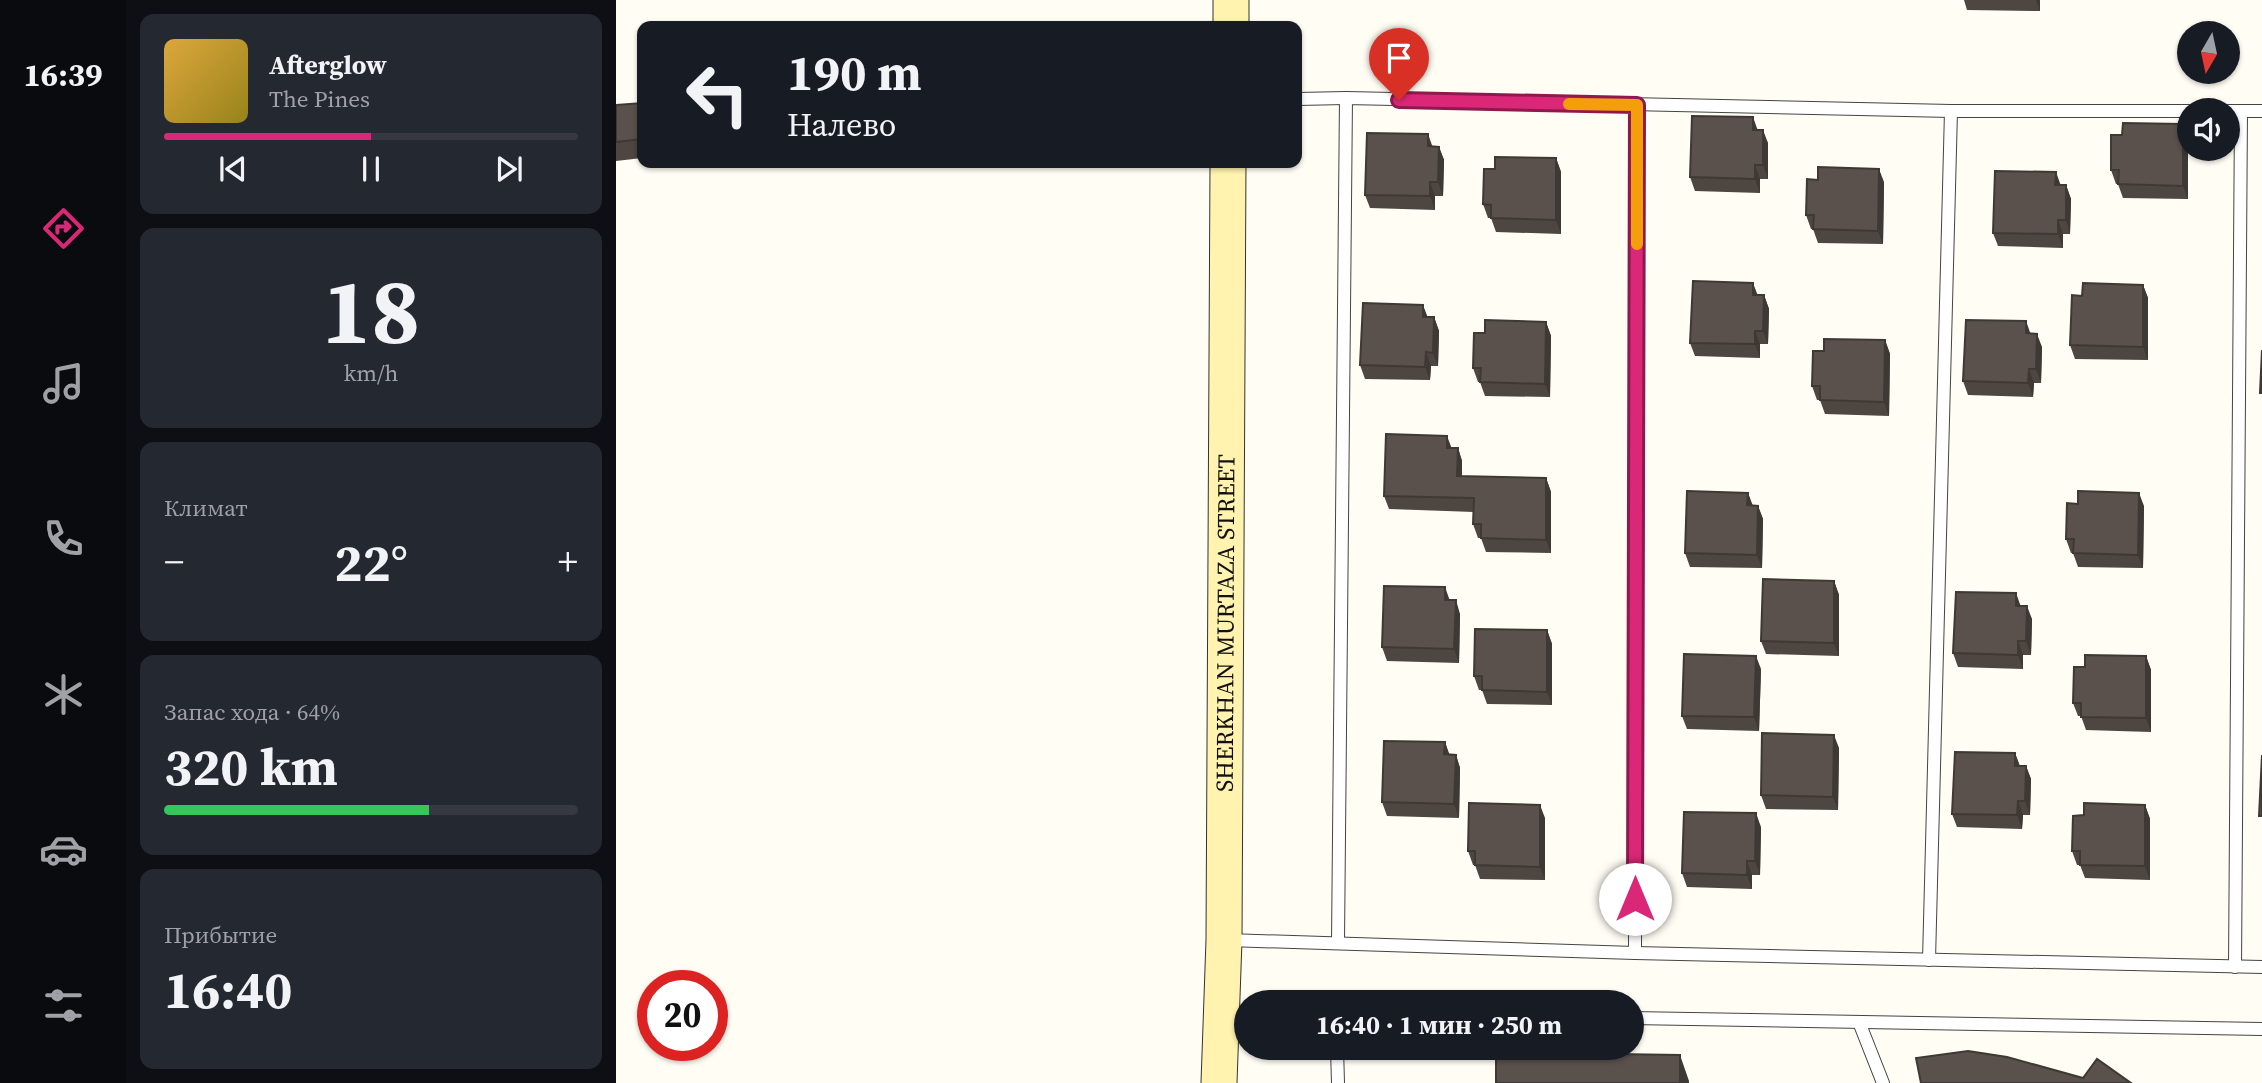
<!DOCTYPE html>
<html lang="ru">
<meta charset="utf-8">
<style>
body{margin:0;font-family:"Source Serif 4",serif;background:#242831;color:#f1f3f6;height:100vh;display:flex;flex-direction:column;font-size:26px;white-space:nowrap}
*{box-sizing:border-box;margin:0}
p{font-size:23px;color:#9ea1a6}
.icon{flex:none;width:38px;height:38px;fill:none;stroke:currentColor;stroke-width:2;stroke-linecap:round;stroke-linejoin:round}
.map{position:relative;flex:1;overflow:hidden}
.sheet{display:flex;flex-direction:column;gap:14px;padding:14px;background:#0d0f14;width:490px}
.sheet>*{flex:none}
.banner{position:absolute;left:21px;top:21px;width:665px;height:147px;border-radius:14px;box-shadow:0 2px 5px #0004;background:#171b24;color:#f1f3f6;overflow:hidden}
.needle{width:46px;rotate:189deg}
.tools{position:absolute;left:1561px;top:21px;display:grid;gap:14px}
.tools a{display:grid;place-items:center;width:63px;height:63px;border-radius:50%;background:#171b24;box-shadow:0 2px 5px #0004;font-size:35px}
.speed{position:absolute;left:21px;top:970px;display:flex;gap:14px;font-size:35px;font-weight:700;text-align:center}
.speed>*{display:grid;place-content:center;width:91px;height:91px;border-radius:50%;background:#171b24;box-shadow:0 2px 5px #0004;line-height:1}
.speed .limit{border:10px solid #d22;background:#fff;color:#111}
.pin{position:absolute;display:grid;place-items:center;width:60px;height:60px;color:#fff;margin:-72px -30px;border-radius:50% 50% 50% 0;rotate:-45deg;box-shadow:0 0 7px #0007}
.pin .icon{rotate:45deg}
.me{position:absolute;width:77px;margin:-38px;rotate:0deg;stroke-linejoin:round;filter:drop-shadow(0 0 5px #0008)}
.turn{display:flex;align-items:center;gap:24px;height:147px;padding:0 35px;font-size:32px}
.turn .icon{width:91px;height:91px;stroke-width:2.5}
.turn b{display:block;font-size:49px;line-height:60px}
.big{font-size:52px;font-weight:700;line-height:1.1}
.sheet .tile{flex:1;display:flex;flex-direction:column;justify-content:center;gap:10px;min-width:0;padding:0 24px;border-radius:14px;background:#242831}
.sheet .dial{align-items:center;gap:0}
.dial b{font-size:91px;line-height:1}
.song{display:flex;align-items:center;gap:21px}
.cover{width:84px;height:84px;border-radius:10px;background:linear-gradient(135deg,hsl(40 70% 55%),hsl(50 70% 35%))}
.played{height:7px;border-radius:4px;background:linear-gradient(90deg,#db2777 50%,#363941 50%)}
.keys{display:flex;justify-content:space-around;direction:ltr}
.heat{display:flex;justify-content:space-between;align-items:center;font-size:38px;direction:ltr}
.charge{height:10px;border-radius:5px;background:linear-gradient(90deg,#34c759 64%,#363941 0)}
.trip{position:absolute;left:618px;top:990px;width:410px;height:70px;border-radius:35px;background:#171b24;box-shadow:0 2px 5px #0004;font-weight:700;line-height:70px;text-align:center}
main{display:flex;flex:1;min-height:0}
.tabs{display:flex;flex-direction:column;width:126px;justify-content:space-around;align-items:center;background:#090b0e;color:#9ea1a6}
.tabs .icon{width:49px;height:49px}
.tabs .active{color:#db2777}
.tabs b{font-size:32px;color:#f1f3f6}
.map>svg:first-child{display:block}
</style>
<main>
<nav class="tabs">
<b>16:39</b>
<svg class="icon active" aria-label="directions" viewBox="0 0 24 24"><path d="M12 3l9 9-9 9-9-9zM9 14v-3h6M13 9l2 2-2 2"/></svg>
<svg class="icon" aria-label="music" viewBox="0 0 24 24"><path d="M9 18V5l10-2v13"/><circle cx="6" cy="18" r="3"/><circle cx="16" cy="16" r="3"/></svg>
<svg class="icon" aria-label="phone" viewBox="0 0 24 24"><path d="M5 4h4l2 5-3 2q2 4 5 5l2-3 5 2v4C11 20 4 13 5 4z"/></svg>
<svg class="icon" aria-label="climate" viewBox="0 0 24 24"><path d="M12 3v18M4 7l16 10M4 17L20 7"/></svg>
<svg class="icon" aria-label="car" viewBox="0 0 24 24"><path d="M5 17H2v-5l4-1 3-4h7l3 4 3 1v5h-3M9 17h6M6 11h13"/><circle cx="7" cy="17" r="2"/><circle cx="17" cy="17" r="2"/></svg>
<svg class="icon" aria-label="filters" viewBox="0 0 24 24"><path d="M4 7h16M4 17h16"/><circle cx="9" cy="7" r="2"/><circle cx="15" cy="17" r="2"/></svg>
</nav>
<section class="sheet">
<div class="tile">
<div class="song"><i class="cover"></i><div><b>Afterglow</b><p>The Pines</p></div></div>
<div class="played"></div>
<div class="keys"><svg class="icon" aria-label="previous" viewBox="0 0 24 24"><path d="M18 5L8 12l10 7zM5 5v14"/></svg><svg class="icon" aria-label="pause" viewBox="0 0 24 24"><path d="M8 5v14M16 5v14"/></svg><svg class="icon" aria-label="next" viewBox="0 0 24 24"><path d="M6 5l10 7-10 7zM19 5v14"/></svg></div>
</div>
<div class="tile dial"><b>18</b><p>km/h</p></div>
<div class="tile"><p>Климат</p>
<div class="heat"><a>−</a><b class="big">22°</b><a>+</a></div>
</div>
<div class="tile"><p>Запас хода · 64%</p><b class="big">320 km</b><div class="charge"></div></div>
<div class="tile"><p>Прибытие</p><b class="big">16:40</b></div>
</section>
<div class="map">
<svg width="1646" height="1083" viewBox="0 0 1646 1083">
<rect width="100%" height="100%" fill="#fffdf4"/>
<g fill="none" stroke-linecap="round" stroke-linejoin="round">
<defs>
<g id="lane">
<path d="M 681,99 L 730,98"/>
<path d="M 1612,111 L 1646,111"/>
<path d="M 611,940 L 1019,953 L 1646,967"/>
<path d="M 722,942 L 730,98 L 1335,111 L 1573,111"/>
<path d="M 1019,953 L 1021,105"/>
<path d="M 1313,960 L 1335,111"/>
<path d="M 1619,967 L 1625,111"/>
<path d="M 1015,1018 L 1646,1029"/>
<path d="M 1243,1022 L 1267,1083"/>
<path d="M 721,1048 L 722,1083"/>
</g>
<g id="secondary">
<path d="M 615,26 L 615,0"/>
<path id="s1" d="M 603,1083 L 608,940 L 612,163"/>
</g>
</defs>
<use href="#lane" stroke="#444" stroke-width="14"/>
<use href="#secondary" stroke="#333" stroke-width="37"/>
<use href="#lane" stroke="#fff" stroke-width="12"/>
<use href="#secondary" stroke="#fff3af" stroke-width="35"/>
</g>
<g fill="#4d4641">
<path d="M 1348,0 L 1424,0 L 1424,11 L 1351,10 Z"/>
<path d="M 26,103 L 26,158 L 0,161 L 0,105 Z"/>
<path d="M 1567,124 L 1572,138 L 1572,199 L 1507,198 L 1502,184 L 1500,184 L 1495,170 L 1506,135 Z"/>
<path d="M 1141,130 L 1152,143 L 1152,179 L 1144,179 L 1144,193 L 1079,191 L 1074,177 Z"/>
<path d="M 816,147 L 823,147 L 828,160 L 827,196 L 819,196 L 819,210 L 754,208 L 749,195 Z"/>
<path d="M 940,158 L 945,172 L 945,234 L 880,232 L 875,218 L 872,218 L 867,204 L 879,169 Z"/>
<path d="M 1268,182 L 1267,244 L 1202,243 L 1197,229 L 1195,229 L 1190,215 Z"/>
<path d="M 1444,185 L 1450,185 L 1455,199 L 1454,234 L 1447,234 L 1447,248 L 1382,246 L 1377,233 Z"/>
<path d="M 1527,285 L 1532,298 L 1532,360 L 1459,359 L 1454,345 L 1466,296 Z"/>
<path d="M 1142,295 L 1148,295 L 1153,309 L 1152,344 L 1144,344 L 1144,358 L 1079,356 L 1074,343 Z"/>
<path d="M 812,317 L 818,317 L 823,331 L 822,366 L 815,366 L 814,380 L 749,379 L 744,365 Z"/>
<path d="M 930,322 L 935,336 L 934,397 L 869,396 L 864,382 L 862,382 L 857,368 L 869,333 Z"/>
<path d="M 1415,334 L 1426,347 L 1425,383 L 1418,383 L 1417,397 L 1352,395 L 1347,381 Z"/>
<path d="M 1269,340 L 1274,354 L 1273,416 L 1209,414 L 1204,400 L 1201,400 L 1196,386 L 1208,351 Z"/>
<path d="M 835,448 L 842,448 L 846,461 L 846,476 L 930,478 L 935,492 L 935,553 L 870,552 L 865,538 L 862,538 L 857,524 L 858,512 L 773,509 L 768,496 Z"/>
<path d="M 1132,493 L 1136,505 L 1142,506 L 1147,519 L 1146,568 L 1074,567 L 1069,553 Z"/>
<path d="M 1528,506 L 1527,568 L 1462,567 L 1457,553 L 1455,553 L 1450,539 Z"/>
<path d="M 1218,581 L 1223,595 L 1223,656 L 1150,654 L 1145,641 Z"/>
<path d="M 833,600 L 844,614 L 843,663 L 771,661 L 766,647 Z"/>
<path d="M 1405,606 L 1416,619 L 1415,655 L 1407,655 L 1407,669 L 1342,667 L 1337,653 Z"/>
<path d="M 931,630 L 936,644 L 936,705 L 871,704 L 866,690 L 863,690 L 858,676 Z"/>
<path d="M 1530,656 L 1535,670 L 1535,732 L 1470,730 L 1465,716 L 1462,716 L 1457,703 L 1469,667 Z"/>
<path d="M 1145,669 L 1143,731 L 1071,729 L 1066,716 Z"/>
<path d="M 829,742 L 833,755 L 840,755 L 844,768 L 843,818 L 771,816 L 766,802 Z"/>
<path d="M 1223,748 L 1222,810 L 1150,809 L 1145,795 Z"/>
<path d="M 1399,753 L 1404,766 L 1410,766 L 1415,779 L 1414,815 L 1407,815 L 1406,829 L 1341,827 L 1336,814 Z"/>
<path d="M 1529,805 L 1534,819 L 1534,880 L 1469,878 L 1464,865 L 1461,865 L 1456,851 L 1468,815 Z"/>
<path d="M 929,818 L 929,880 L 864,879 L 859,865 L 857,865 L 852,851 Z"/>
<path d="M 1145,827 L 1144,875 L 1136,875 L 1136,889 L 1071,887 L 1066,873 Z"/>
</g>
<g fill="#3f3935">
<path d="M 1420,0 L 1424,0 L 1424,11 Z"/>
<path d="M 1137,117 L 1142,131 L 1137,130 Z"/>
<path d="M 1567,124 L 1572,138 L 1572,199 L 1567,186 Z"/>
<path d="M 1147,130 L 1152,143 L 1152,179 L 1147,165 Z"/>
<path d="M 812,134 L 817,148 L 812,146 Z"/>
<path d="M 823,147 L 828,160 L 827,196 L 822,182 Z"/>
<path d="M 940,158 L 945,172 L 945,234 L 940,220 Z"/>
<path d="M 1139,165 L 1144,179 L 1144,193 L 1139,179 Z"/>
<path d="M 1263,169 L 1268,182 L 1267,244 L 1262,231 Z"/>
<path d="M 1440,172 L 1445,186 L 1439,185 Z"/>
<path d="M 814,182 L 819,196 L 819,210 L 814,196 Z"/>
<path d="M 1450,185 L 1455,199 L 1454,234 L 1450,220 Z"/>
<path d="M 1442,220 L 1447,234 L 1447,248 L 1442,234 Z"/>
<path d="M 1137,283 L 1142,296 L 1137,295 Z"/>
<path d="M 1527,285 L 1532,298 L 1532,360 L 1527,347 Z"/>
<path d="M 1148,295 L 1153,309 L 1152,344 L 1147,331 Z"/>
<path d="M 807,305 L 812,318 L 807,317 Z"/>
<path d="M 818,317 L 823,331 L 822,366 L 817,353 Z"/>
<path d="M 1410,321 L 1415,335 L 1410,333 Z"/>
<path d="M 930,322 L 935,336 L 934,397 L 929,384 Z"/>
<path d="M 1139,331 L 1144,344 L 1144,358 L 1139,344 Z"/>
<path d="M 1421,334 L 1426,347 L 1425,383 L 1420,369 Z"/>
<path d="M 1269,340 L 1274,354 L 1273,416 L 1268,402 Z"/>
<path d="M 810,352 L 815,366 L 814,380 L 809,367 Z"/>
<path d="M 1413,369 L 1418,383 L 1417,397 L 1412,383 Z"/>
<path d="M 831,436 L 836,449 L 831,448 Z"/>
<path d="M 842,448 L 846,461 L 846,490 L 841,476 Z"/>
<path d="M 930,478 L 935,492 L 935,553 L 930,540 Z"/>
<path d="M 1132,493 L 1137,506 L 1131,505 Z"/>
<path d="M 1523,493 L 1528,506 L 1527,568 L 1522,555 Z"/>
<path d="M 1142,506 L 1147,519 L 1146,568 L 1141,555 Z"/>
<path d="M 1218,581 L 1223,595 L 1223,656 L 1218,643 Z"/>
<path d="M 829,587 L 834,601 L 829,600 Z"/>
<path d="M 1400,593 L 1405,607 L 1400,606 Z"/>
<path d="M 840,600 L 844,614 L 843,663 L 838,649 Z"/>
<path d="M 1411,606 L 1416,619 L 1415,655 L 1410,641 Z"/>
<path d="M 931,630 L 936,644 L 936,705 L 931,692 Z"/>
<path d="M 1402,641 L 1407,655 L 1407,669 L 1402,655 Z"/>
<path d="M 1140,656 L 1145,669 L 1143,731 L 1138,717 Z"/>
<path d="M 1530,656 L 1535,670 L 1535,732 L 1530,718 Z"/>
<path d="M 1218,735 L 1223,748 L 1222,810 L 1217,797 Z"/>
<path d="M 829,742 L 834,756 L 828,754 Z"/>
<path d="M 1399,753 L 1404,767 L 1399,766 Z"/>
<path d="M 840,755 L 844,768 L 843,818 L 838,804 Z"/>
<path d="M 1410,766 L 1415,779 L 1414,815 L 1409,801 Z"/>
<path d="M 1402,801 L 1407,815 L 1406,829 L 1401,815 Z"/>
<path d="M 924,805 L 929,818 L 929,880 L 924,867 Z"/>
<path d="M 1529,805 L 1534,819 L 1534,880 L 1529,866 Z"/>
<path d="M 1140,813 L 1145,827 L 1144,875 L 1139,861 Z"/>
<path d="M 1131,861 L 1136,875 L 1136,889 L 1131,875 Z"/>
<path d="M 998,1048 L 1004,1048 L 1008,1059 L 998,1054 Z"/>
<path d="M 1064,1055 L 1073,1081 L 1073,1083 L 1064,1083 Z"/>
</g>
<g fill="#5a514c" stroke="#3f3935" stroke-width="2">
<path d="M 26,103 L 26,139 L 0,142 L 0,105 Z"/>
<path d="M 1076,116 L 1137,117 L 1137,130 L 1147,130 L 1147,165 L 1139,165 L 1139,179 L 1074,177 Z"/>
<path d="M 1507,123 L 1567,124 L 1567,186 L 1502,184 L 1503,170 L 1495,170 L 1495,135 L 1506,135 Z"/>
<path d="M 751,133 L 812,134 L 812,146 L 823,147 L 822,182 L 814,182 L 814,196 L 749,195 Z"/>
<path d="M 879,157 L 940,158 L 940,220 L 875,218 L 875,205 L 867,204 L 868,169 L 879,169 Z"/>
<path d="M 1202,167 L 1263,169 L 1262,231 L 1197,229 L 1198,215 L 1190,215 L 1191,179 L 1202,180 Z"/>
<path d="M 1379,171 L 1440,172 L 1439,185 L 1450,185 L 1450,220 L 1442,220 L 1442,234 L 1377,233 Z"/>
<path d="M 1077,281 L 1137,283 L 1137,295 L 1148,295 L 1147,331 L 1139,331 L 1139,344 L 1074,343 Z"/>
<path d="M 1467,283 L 1527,285 L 1527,347 L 1454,345 L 1456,295 L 1466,296 Z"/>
<path d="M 747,303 L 807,305 L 807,317 L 818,317 L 817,353 L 810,352 L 809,367 L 744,365 Z"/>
<path d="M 869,320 L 930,322 L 929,384 L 864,382 L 865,368 L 857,368 L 858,333 L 869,333 Z"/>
<path d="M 1350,320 L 1410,321 L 1410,333 L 1421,334 L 1420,369 L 1413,369 L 1412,383 L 1347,381 Z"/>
<path d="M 1208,339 L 1269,340 L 1268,402 L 1204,400 L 1204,386 L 1196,386 L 1197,351 L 1208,351 Z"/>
<path d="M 1646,350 L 1646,393 L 1644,393 Z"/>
<path d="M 770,434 L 831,436 L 831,448 L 842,448 L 841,476 L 930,478 L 930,540 L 865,538 L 865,524 L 857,524 L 858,498 L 768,496 Z"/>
<path d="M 1071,491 L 1132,493 L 1131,505 L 1142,506 L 1141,555 L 1069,553 Z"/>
<path d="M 1462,491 L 1523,493 L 1522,555 L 1457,553 L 1458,539 L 1450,539 L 1451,503 L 1462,504 Z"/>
<path d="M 1147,579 L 1218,581 L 1218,643 L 1145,641 Z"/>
<path d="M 768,586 L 829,587 L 829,600 L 840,600 L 838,649 L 766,647 Z"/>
<path d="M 1340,592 L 1400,593 L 1400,606 L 1411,606 L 1410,641 L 1402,641 L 1402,655 L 1337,653 Z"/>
<path d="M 859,629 L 931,630 L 931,692 L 866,690 L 866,676 L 858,676 Z"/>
<path d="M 1068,654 L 1140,656 L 1138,717 L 1066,716 Z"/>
<path d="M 1469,655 L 1530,656 L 1530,718 L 1465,717 L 1465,703 L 1457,703 L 1458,667 L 1469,667 Z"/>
<path d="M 1146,733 L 1218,735 L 1217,797 L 1145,795 Z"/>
<path d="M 768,741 L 829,742 L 828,754 L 840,755 L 838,804 L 766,802 Z"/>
<path d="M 1339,752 L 1399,753 L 1399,766 L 1410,766 L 1409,801 L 1402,801 L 1401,815 L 1336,814 Z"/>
<path d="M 1646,755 L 1646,816 L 1643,816 Z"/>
<path d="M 853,803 L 924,805 L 924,867 L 859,865 L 859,851 L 852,851 Z"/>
<path d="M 1468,803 L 1529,805 L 1529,866 L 1464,865 L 1464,851 L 1456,851 L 1457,816 L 1468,815 Z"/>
<path d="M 1068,812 L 1140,813 L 1139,861 L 1131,861 L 1131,875 L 1066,873 Z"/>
<path d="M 944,1048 L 998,1048 L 998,1054 L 1064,1055 L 1064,1083 L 880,1083 L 880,1056 L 944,1056 Z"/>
<path d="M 1352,1051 L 1391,1057 L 1467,1078 L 1481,1059 L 1515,1083 L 1305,1083 L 1300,1058 Z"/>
</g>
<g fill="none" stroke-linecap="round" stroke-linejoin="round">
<defs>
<path id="route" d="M 783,100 L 1021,105 L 1019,899"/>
</defs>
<use href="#route" stroke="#8e194d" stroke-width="18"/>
<use href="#route" stroke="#db2777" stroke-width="12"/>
<path stroke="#f59e0b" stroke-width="12" d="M 953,104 L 1021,105 L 1021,244"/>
</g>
<g text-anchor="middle" stroke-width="7" stroke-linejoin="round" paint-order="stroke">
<g font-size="24" fill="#111" stroke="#fff">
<text dy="8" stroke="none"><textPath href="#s1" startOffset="460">SHERKHAN MURTAZA STREET</textPath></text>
</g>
</g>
</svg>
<div class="tools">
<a><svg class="needle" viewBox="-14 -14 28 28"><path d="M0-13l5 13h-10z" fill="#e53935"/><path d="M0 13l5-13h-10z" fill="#9ea1a6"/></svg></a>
<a><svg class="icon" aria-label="sound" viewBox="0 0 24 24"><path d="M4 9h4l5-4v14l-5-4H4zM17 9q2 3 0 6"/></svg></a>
</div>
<div class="speed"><div class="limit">20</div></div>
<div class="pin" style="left:783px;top:100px;background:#d93025"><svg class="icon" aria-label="arrive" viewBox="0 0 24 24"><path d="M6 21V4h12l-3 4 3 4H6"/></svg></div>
<svg class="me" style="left:1019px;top:899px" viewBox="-20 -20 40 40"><circle r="19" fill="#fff"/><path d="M0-13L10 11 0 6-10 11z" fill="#db2777"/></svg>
<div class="trip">16:40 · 1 мин · 250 m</div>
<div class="banner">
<div class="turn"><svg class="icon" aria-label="left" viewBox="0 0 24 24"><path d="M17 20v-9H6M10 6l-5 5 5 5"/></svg><div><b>190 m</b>Налево</div></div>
</div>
</div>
</main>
